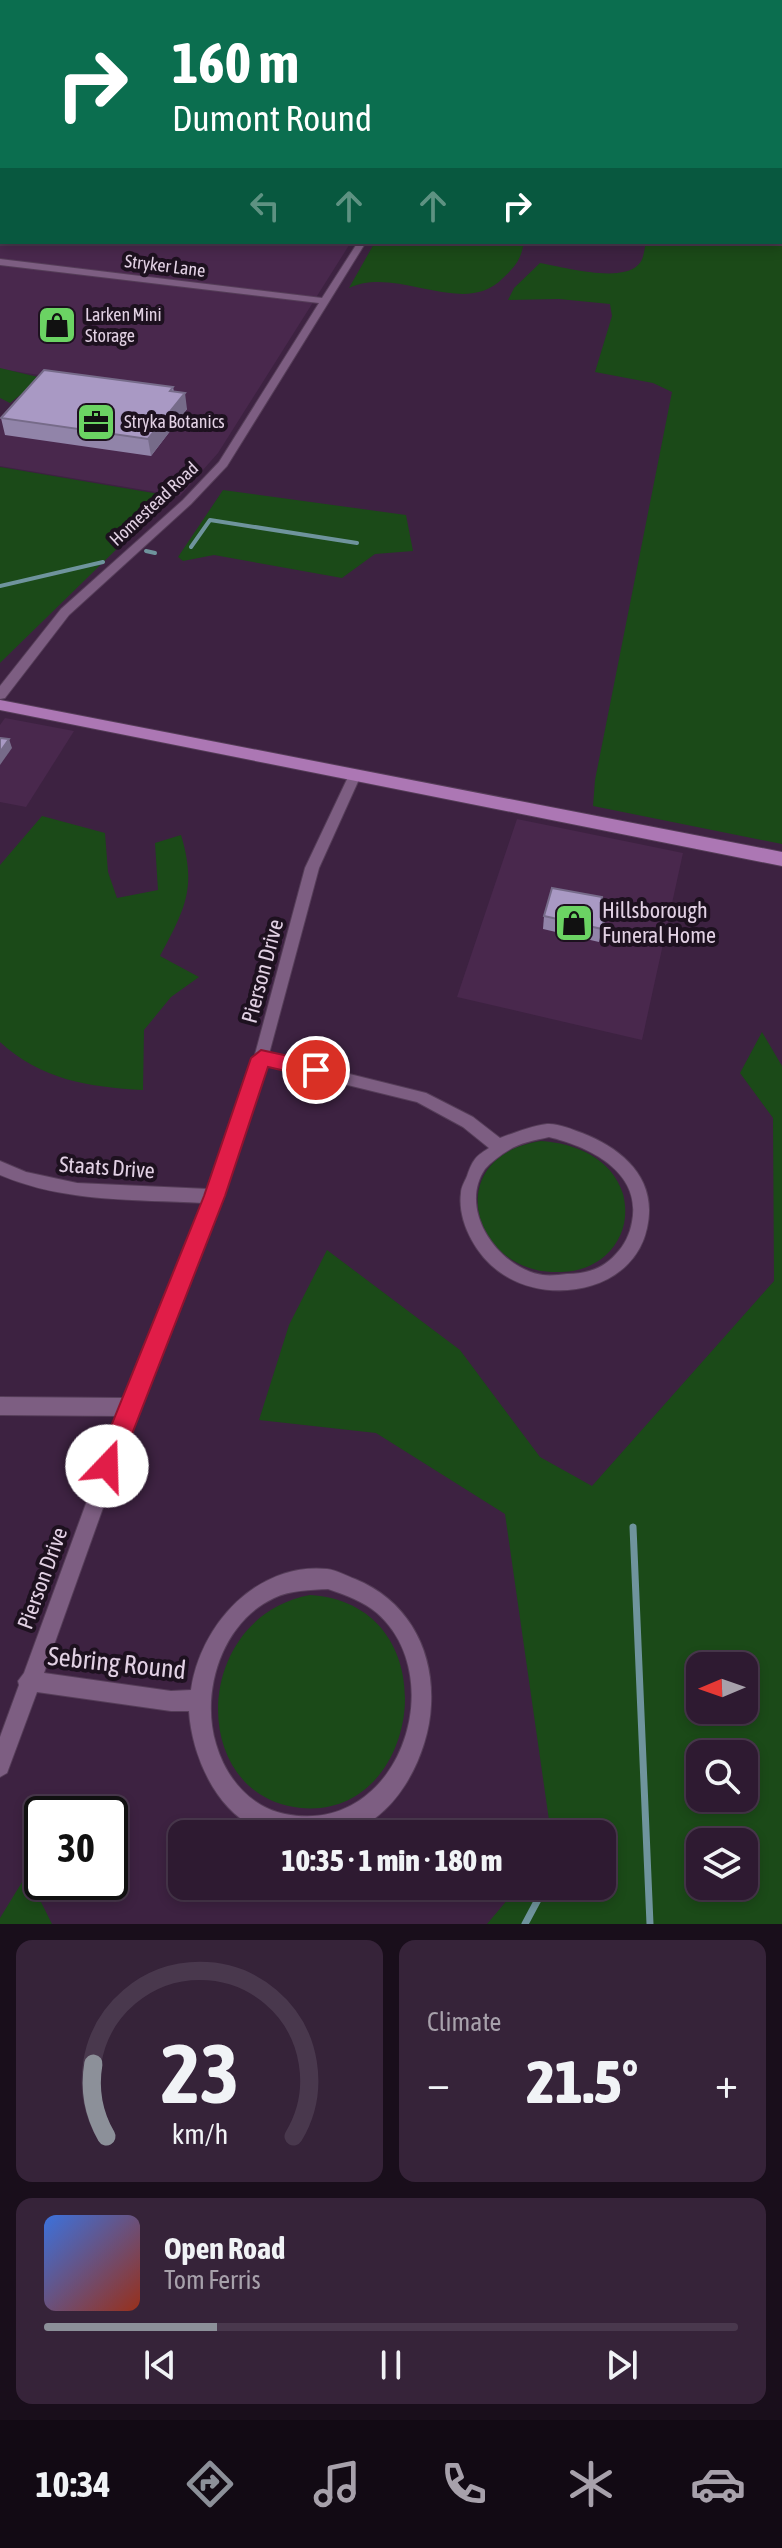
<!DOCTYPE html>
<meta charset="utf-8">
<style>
body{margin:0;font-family:"Asap Condensed",sans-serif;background:#362339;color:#f1f3f6;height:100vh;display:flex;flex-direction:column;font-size:30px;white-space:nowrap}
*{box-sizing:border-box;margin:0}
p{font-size:26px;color:#a7a1ab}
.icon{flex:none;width:44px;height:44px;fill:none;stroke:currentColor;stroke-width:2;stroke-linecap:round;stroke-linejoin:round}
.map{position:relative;height:1924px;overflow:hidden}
.side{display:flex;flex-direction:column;gap:16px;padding:16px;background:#190e1b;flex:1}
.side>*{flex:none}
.guide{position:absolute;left:0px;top:0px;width:782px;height:244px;box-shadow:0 4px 12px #0003,0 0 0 2px #49384d;background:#0b6e4f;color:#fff;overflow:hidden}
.needle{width:52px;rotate:268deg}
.controls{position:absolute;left:686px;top:1652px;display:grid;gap:16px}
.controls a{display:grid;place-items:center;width:72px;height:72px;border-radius:16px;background:#2e1a31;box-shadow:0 4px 12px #0003,0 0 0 2px #49384d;font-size:40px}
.speed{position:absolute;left:24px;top:1796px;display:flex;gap:16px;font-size:40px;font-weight:700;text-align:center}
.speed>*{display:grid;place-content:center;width:104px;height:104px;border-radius:50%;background:#2e1a31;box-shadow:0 4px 12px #0003,0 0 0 2px #49384d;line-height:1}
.speed .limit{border:4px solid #111;border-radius:12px;background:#fff;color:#111}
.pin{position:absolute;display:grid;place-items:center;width:68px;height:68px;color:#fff;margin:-34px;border:4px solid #fff;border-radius:50%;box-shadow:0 2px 8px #0007}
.me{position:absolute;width:88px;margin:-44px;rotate:21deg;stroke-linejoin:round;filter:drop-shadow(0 0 6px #0008)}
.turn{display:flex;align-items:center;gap:28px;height:168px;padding:0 40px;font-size:36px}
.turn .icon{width:104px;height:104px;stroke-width:2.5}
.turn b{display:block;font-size:56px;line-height:68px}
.lanes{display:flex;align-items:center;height:76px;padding:0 40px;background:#0003;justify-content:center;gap:40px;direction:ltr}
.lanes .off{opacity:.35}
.big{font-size:60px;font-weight:800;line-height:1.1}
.side .card{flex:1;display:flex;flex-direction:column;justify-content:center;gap:12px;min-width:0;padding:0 28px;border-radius:16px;background:#362339}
.side .dial{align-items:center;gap:0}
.dial svg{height:208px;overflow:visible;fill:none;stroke:#49384d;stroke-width:7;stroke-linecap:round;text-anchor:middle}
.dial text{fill:#f1f3f6;stroke:none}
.song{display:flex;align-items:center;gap:24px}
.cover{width:96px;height:96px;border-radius:12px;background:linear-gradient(135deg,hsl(220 70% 55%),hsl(10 70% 35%))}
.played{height:8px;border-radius:4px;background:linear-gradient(90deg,#8c9099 25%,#49384d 25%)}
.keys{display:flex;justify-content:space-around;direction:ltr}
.heat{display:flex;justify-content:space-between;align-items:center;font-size:44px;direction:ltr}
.side .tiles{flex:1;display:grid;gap:16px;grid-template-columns:1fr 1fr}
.card:last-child{grid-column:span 2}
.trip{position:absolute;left:168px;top:1820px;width:448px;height:80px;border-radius:16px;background:#2e1a31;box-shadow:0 4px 12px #0003,0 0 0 2px #49384d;font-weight:800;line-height:80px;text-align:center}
.tab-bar{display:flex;height:128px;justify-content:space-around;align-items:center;background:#120a14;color:#a7a1ab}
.tab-bar .icon{width:56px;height:56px}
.tab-bar .on{color:#8c9099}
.tab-bar b{font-size:36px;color:#f1f3f6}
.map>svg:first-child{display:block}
</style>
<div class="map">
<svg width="782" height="1924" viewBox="0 0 782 1924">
<rect width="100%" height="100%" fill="#3d2241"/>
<g fill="#49284d">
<path d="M 0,76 L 2,242 L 351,242 L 218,453 L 180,496 L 0,466 L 0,417 L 39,375 L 0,369 Z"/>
<path d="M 5,718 L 74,731 L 26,807 L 0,802 L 0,725 Z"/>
<path d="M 517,819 L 683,853 L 642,1040 L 457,997 Z"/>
</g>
<g fill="#1b4a18" fill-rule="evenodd">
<path d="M 53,0 L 506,0 L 50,2 Z"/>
<path d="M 780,129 L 782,129 L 782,844 L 593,806 L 595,780 L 672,392 L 653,383 L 595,372 L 612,316 L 610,304 L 559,299 L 508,300 L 514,288 L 540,263 C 563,267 620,283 638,265 C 644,260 644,250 646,242 L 780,242 Z"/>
<path d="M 375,242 L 524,242 C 521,259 516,266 503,278 C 464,319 397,265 349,288 Z"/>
<path d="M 0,368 L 42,378 L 10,403 L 0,398 Z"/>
<path d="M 0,467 L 171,496 L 0,663 Z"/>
<path d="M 223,490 L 406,515 L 413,551 L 375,554 L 342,578 L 214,555 L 183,561 L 178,557 Z"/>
<path d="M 42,816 L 105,833 L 108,872 L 117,898 L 158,890 L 155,843 L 181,835 C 197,888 185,909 160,956 L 199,977 L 171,997 L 144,1030 L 143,1090 C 89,1087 41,1080 0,1042 L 0,865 Z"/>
<path d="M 762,1032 L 782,1066 L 782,1924 L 487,1924 L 519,1886 L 602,1886 L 602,1834 L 551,1834 L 505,1514 L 376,1433 L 259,1420 L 289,1325 L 327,1250 L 460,1350 L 540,1457 L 592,1486 L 774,1281 L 773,1118 L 740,1073 ZM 700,1666 L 744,1666 L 744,1710 L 700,1710 ZM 700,1754 L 744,1754 L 744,1798 L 700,1798 ZM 700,1842 L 744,1842 L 744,1886 L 700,1886 Z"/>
<path d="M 541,1141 C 575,1143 612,1158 623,1194 C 629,1217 623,1239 606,1255 C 594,1266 577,1272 561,1272 C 471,1276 439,1156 541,1141 Z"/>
<path d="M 310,1595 C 452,1604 423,1820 301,1808 C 187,1797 191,1617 310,1595 Z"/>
<path d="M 27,1874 L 52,1924 L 0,1924 L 0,1918 Z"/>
</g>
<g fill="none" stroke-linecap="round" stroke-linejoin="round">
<g stroke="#6f949d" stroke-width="4">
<path d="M 191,547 L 210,520 L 357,543"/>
<path d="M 146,551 L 155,553"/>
<path d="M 0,586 L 103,562"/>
</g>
<g stroke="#6f949d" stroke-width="7">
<path d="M 633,1527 L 650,1924"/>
<path d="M 525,1924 L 541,1894"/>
</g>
<defs>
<g id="minor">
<path d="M 0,152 L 2,152 L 0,157 Z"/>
<path d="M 355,771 L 361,775 L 319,868 L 269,1054 L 426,1093 L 473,1117 L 500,1138 C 514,1133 531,1126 547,1124 C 557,1123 572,1129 582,1133 C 623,1149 658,1179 647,1228 C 634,1290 553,1306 504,1275 C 478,1259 457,1223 461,1193 C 461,1187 465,1181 467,1176 C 469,1170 471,1164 475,1159 C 478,1155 484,1151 489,1148 L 463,1127 L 417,1102 L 266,1065 L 222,1196 L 139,1407 L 44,1673 L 171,1691 L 191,1690 C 200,1625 257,1562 327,1569 C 336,1570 347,1576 355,1579 C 407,1600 434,1649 431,1705 C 429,1756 394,1825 339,1834 C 329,1836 318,1834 308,1834 C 299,1834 288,1835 278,1834 C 222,1827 192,1760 189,1711 L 171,1711 L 37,1692 L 7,1773 L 0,1777 L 0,1737 L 19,1685 L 18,1681 L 24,1673 L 118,1416 L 0,1415 L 0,1397 L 125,1398 L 203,1203 C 134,1199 66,1203 0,1175 L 0,1161 L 26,1172 L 77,1183 L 208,1189 L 254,1058 L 305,868 L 349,775 ZM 549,1137 C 590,1147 642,1172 632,1222 C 630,1234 624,1246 616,1254 C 603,1269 586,1274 567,1274 C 559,1275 550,1276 543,1275 C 499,1269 457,1210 485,1169 C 490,1163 502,1154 509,1150 C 519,1143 536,1140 549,1137 ZM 328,1589 C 345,1595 363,1601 377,1613 C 452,1679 398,1837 285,1814 C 250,1807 226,1778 216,1744 C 200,1692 222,1622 274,1598 C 291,1590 310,1590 328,1589 Z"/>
</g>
<path id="tertiary" d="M 358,242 L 366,242 L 227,466 L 191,504 L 69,615 L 5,698 L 0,699 L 0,686 L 61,609 L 183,500 L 219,462 L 319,303 L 0,265 L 0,259 L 322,298 Z"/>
<path id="primary" d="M 0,700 L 782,852 L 782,866 L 0,710 Z"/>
<g id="trunk">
<rect x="0" y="49" width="2" height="6"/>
<rect x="780" y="117" width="2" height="7"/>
</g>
</defs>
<use href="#minor" stroke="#553d58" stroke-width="2"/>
<use href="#tertiary" stroke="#553d58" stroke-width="2"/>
<use href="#primary" stroke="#553d58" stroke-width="2"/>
<use href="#trunk" stroke="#553d58" stroke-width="2"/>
<use href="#minor" fill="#7d5e82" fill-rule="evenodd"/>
<use href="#tertiary" fill="#7d5e82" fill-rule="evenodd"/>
<use href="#primary" fill="#ac77b4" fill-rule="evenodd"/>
<use href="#trunk" fill="#bc7fc4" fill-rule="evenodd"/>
</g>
<g fill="#9184a9">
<path d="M 173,387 L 174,392 L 187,409 L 151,456 L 5,435 L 1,418 Z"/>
<path d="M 601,902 L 605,917 L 599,942 L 543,929 L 544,916 Z"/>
</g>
<g fill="#766b89">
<path d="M 185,393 L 187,409 L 151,456 L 148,439 Z"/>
<path d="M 9,739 L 12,748 L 0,765 L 0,752 Z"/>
</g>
<g fill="#a999c4" stroke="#766b89" stroke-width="2">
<path d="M 44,370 L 173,387 L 170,391 L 185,393 L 148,439 L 1,418 Z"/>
<path d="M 0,738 L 9,739 L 0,752 Z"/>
<path d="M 552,888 L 602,897 L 601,902 L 608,904 L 602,929 L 544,916 Z"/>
</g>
<path fill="#e11d48" stroke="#92132f" stroke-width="2" d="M 261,1050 L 316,1062 L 326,1070 L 316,1078 L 268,1067 L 225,1196 L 116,1475 L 107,1478 L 99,1475 L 95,1466 L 204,1196 L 251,1058 Z"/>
<defs>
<symbol id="shop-square" viewBox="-11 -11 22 22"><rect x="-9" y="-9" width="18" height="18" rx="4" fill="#6bd363" stroke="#1d111f"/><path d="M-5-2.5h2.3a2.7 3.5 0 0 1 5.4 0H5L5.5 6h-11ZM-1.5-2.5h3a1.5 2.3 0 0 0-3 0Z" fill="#111"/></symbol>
<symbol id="office-square" viewBox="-11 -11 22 22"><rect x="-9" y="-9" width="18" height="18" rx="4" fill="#6bd363" stroke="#1d111f"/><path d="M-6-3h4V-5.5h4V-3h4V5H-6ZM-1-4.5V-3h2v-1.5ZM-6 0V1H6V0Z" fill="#111"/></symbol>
</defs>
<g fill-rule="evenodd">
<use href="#shop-square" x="35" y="303" width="44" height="44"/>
<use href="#office-square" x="74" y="400" width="44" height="44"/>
<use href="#shop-square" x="552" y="901" width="44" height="44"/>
</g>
<g text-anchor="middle" stroke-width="8" stroke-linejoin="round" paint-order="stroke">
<g font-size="18" fill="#e2d1e4" stroke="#1d111f">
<text transform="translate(165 266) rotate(7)" y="6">Stryker Lane</text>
<text transform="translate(154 504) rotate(-43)" y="6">Homestead Road</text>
</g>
<g font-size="18" fill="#e2d1e4" stroke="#1d111f" text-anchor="start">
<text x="85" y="321">Larken Mini<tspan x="85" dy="21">Storage</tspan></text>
<text x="124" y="428">Stryka Botanics</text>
</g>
<g font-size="22" fill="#e2d1e4" stroke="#1d111f" text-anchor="start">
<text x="602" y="918">Hillsborough<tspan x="602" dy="25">Funeral Home</tspan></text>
</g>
<g font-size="22" fill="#e2d1e4" stroke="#1d111f">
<text transform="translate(262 971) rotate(-75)" y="8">Pierson Drive</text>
<text transform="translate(107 1167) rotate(4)" y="8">Staats Drive</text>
<text transform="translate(42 1578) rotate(-70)" y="8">Pierson Drive</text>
</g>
<g font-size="26" fill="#e2d1e4" stroke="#1d111f">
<text transform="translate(117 1663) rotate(6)" y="9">Sebring Round</text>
</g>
</g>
</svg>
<div class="controls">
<a><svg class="needle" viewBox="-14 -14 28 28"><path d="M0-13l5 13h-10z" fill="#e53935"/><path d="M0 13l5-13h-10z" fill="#a7a1ab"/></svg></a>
<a><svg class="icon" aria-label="search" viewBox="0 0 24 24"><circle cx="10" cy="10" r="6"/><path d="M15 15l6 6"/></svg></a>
<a><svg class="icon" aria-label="layers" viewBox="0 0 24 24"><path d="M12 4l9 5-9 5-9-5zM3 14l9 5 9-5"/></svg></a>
</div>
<div class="speed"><div class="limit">30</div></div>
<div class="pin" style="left:316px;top:1070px;background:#d93025"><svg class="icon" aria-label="arrive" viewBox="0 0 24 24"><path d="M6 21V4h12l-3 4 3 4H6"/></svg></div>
<svg class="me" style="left:107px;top:1466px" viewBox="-20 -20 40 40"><circle r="19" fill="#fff"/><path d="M0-13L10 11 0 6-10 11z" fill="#e11d48"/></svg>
<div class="trip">10:35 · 1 min · 180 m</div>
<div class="guide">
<div class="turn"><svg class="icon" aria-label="right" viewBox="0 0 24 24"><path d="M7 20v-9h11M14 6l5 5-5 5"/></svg><div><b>160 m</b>Dumont Round</div></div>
<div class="lanes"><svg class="icon off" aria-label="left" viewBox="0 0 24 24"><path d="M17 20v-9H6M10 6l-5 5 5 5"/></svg><svg class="icon off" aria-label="ahead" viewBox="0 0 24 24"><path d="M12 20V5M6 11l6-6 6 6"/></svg><svg class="icon off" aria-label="ahead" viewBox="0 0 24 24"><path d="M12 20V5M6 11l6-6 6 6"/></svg><svg class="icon" aria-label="right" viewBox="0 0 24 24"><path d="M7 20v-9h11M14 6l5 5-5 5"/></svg></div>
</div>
</div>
<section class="side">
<div class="tiles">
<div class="card dial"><svg viewBox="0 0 100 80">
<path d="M14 69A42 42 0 1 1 86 69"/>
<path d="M14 69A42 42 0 0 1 9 41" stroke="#8c9099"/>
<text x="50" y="56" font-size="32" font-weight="700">23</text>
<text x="50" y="72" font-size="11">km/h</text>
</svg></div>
<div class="card"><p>Climate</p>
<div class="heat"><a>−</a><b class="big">21.5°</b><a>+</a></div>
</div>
<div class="card">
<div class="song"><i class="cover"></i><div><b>Open Road</b><p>Tom Ferris</p></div></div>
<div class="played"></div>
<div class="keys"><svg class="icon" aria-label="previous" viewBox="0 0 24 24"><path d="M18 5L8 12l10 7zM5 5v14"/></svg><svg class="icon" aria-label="pause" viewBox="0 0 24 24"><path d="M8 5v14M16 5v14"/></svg><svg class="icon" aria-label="next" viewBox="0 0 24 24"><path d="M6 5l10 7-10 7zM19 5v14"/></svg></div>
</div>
</div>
</section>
<nav class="tab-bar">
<b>10:34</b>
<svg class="icon on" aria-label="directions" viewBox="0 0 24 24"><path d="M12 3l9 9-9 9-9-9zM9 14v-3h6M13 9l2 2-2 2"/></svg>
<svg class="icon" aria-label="music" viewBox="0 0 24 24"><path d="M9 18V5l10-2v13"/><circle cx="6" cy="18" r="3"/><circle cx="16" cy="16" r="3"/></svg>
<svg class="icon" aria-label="phone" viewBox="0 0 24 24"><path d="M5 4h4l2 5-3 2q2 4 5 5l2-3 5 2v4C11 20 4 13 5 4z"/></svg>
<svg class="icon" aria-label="climate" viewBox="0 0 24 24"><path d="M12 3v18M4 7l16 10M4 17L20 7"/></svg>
<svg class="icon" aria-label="car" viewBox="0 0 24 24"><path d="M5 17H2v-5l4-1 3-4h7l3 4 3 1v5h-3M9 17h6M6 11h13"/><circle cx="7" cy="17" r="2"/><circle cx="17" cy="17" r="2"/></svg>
</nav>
